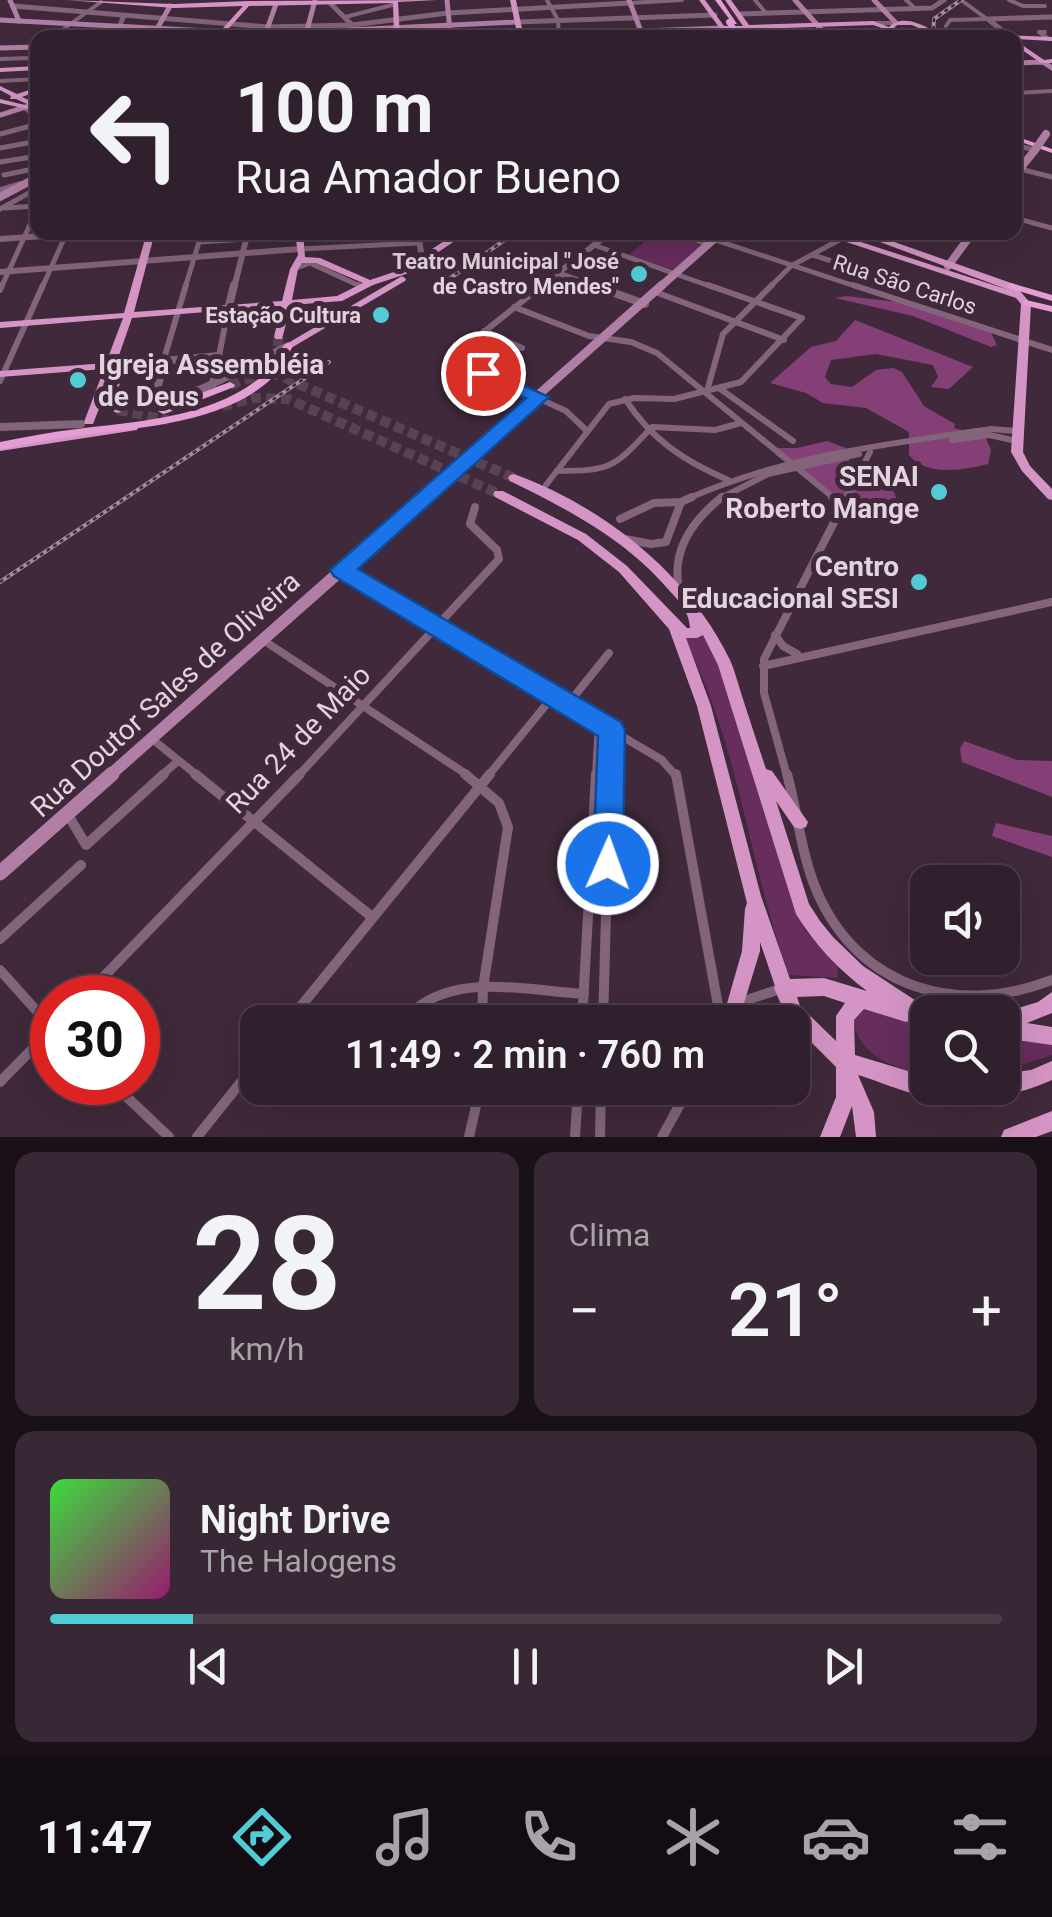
<!DOCTYPE html>
<html lang="pt">
<meta charset="utf-8">
<style>
body{margin:0;font-family:Roboto,sans-serif;background:#382734;color:#f1f3f6;height:100vh;display:flex;flex-direction:column;font-size:38px;white-space:nowrap}
*{box-sizing:border-box;margin:0}
p{font-size:32px;color:#a8a2a9}
.icon{flex:none;width:55px;height:55px;fill:none;stroke:currentColor;stroke-width:2;stroke-linecap:round;stroke-linejoin:round}
.map{position:relative;height:1137px;overflow:hidden}
.side{display:flex;flex-direction:column;gap:15px;padding:15px;background:#1a1118;flex:1}
.side>*{flex:none}
.guide{position:absolute;left:30px;top:30px;width:992px;height:210px;border-radius:20px;box-shadow:0 10px 40px #0002,0 0 0 2px #4b3d48;background:#301f2c;color:#f1f3f6;overflow:hidden}
.tools{position:absolute;left:910px;top:865px;display:grid;gap:20px}
.tools a{display:grid;place-items:center;width:110px;height:110px;border-radius:20px;background:#301f2c;box-shadow:0 10px 40px #0002,0 0 0 2px #4b3d48;font-size:50px}
.speed{position:absolute;left:30px;top:975px;display:flex;gap:20px;font-size:50px;font-weight:700;text-align:center}
.speed>*{display:grid;place-content:center;width:130px;height:130px;border-radius:50%;background:#301f2c;box-shadow:0 10px 40px #0002,0 0 0 2px #4b3d48;line-height:1}
.speed .limit{border:15px solid #d22;background:#fff;color:#111}
.pin{position:absolute;display:grid;place-items:center;width:85px;height:85px;color:#fff;margin:-42px;border:5px solid #fff;border-radius:50%;box-shadow:0 2px 10px #0007}
.me{position:absolute;width:110px;margin:-55px;rotate:2deg;stroke-linejoin:round;filter:drop-shadow(0 0 8px #0008)}
.turn{display:flex;align-items:center;gap:35px;height:210px;padding:0 40px;font-size:45px}
.turn .icon{width:130px;height:130px;stroke-width:2.5}
.turn b{display:block;font-size:70px;line-height:85px}
.big{font-size:75px;font-weight:600;line-height:1.1}
.side .tile{flex:1;display:flex;flex-direction:column;justify-content:center;gap:15px;min-width:0;padding:0 35px;border-radius:20px;background:#382734}
.side .dial{align-items:center;gap:0}
.dial b{font-size:130px;line-height:1}
.song{display:flex;align-items:center;gap:30px}
.cover{width:120px;height:120px;border-radius:15px;background:linear-gradient(135deg,hsl(120 70% 55%),hsl(320 70% 35%))}
.played{height:10px;border-radius:5px;background:linear-gradient(90deg,#51ccd4 15%,#4b3d48 15%)}
.keys{display:flex;justify-content:space-around;direction:ltr}
.heat{display:flex;justify-content:space-between;align-items:center;font-size:55px;direction:ltr}
.side .tiles{flex:1;display:grid;gap:15px;grid-template-columns:1fr 1fr}
.tile:last-child{grid-column:span 2}
.trip{position:absolute;left:240px;top:1005px;width:570px;height:100px;border-radius:20px;background:#301f2c;box-shadow:0 10px 40px #0002,0 0 0 2px #4b3d48;font-weight:600;line-height:100px;text-align:center}
.dock{display:flex;height:160px;justify-content:space-around;align-items:center;background:#130c12;color:#a8a2a9}
.dock .icon{width:70px;height:70px}
.dock .selected{color:#51ccd4}
.dock b{font-size:45px;color:#f1f3f6}
.map>svg:first-child{display:block}
</style>
<div class="map">
<svg width="1052" height="1137" viewBox="0 0 1052 1137">
<rect width="100%" height="100%" fill="#40293a"/>
<g fill="#672d5c">
<path d="M 655,233 L 667,233 L 702,246 L 673,270 L 629,255 Z"/>
<path d="M 708,633 L 733,693 L 804,929 L 838,967 L 837,978 L 789,975 C 749,867 738,735 682,636 Z"/>
<path d="M 862,1007 L 927,1027 L 927,1075 C 894,1068 860,1057 853,1021 Z"/>
<path d="M 1002,1036 L 1052,1041 L 1052,1055 L 1003,1071 Z"/>
</g>
<g fill="#844076">
<path d="M 846,296 L 898,302 L 991,333 L 997,345 L 991,347 L 913,316 L 835,298 Z"/>
<path d="M 855,320 L 973,367 L 949,389 L 931,387 L 938,377 L 933,365 L 876,354 L 831,360 L 825,377 L 831,384 L 852,387 L 876,370 L 893,368 L 902,372 L 924,406 L 955,424 L 954,428 L 985,436 L 991,450 L 988,464 C 963,470 927,477 909,455 L 909,432 L 866,408 L 823,403 L 806,393 L 770,383 L 811,347 L 836,341 Z"/>
<path d="M 827,441 L 846,448 L 850,463 L 889,481 L 899,504 L 897,520 L 891,526 L 838,497 L 777,456 L 772,448 L 797,448 Z"/>
<path d="M 964,741 L 1017,760 L 1052,761 L 1052,797 L 962,762 L 960,749 Z"/>
<path d="M 996,823 L 1052,836 L 1052,857 L 992,836 Z"/>
</g>
<g fill="none" stroke-linecap="round" stroke-linejoin="round">
<g stroke="#584353" stroke-width="10" stroke-dasharray="10 5" stroke-linecap="butt">
<path d="M 279,337 L 275,361 L 280,376 L 514,478"/>
<path d="M 230,385 L 259,375 L 278,375"/>
<path d="M 222,406 L 254,398 L 288,399 L 499,494"/>
<path d="M 118,410 L 168,420"/>
</g>
<g stroke="#83647b" stroke-width="4">
<path d="M 547,0 L 558,20 L 559,38"/>
<path d="M 755,0 L 766,13"/>
<path d="M 906,0 L 916,9"/>
<path d="M 961,0 L 987,19"/>
<path d="M 1009,0 L 1023,6 L 1045,6"/>
<path d="M 630,3 L 682,0"/>
<path d="M 345,17 L 396,4"/>
<path d="M 873,23 L 894,23"/>
<path d="M 946,26 L 950,20 L 988,19"/>
<path d="M 1045,32 L 1039,32 L 1049,39"/>
<path d="M 51,38 L 101,2"/>
<path d="M 0,59 L 31,58 L 29,69"/>
<path d="M 1015,72 L 1022,78"/>
<path d="M 0,81 L 38,79"/>
<path d="M 1015,93 L 1052,91"/>
<path d="M 22,106 L 38,119"/>
<path d="M 33,125 L 38,124"/>
</g>
<g stroke="#83647b" stroke-width="5">
<path d="M 0,134 L 38,124"/>
<path d="M 1015,145 L 1035,150"/>
<path d="M 0,148 L 38,141"/>
<path d="M 0,162 L 38,156"/>
<path d="M 1020,169 L 1052,177"/>
<path d="M 4,175 L 38,168"/>
<path d="M 5,208 L 38,206"/>
<path d="M 0,209 L 38,188"/>
<path d="M 1015,218 L 1052,228"/>
<path d="M 673,232 L 709,245"/>
<path d="M 691,232 L 861,288"/>
<path d="M 199,242 L 247,239"/>
<path d="M 594,245 L 715,288"/>
<path d="M 299,249 L 418,243"/>
<path d="M 813,255 L 869,273"/>
<path d="M 294,269 L 310,263 L 362,287"/>
<path d="M 1,288 L 38,207"/>
<path d="M 42,288 L 67,232"/>
<path d="M 185,288 L 202,232"/>
<path d="M 540,288 L 558,273"/>
<path d="M 769,288 L 791,266 L 841,239"/>
</g>
<g stroke="#83647b" stroke-width="6">
<path d="M 358,285 L 362,287"/>
<path d="M 543,285 L 451,358 L 566,411 L 586,430"/>
<path d="M 853,285 L 1052,350"/>
<path d="M 0,290 L 2,285"/>
<path d="M 658,293 L 784,340"/>
<path d="M 514,307 L 589,336 L 631,342 L 657,353 L 835,499"/>
<path d="M 484,331 L 522,348"/>
<path d="M 219,356 L 228,310"/>
<path d="M 163,362 L 186,285"/>
<path d="M 0,381 L 43,285"/>
<path d="M 719,388 L 793,441"/>
<path d="M 707,391 L 723,334 L 772,285"/>
<path d="M 625,399 C 652,440 684,461 728,480"/>
<path d="M 952,440 L 989,435 L 1017,441"/>
<path d="M 557,471 C 613,471 614,467 652,427 L 715,430 L 741,423"/>
<path d="M 546,485 L 609,404 L 634,398 L 674,399 L 741,382 L 802,318 L 708,285"/>
<path d="M 687,499 C 784,456 886,444 991,429 L 1016,431"/>
<path d="M 719,499 L 768,474 L 859,454"/>
<path d="M 846,499 L 870,452"/>
</g>
<g stroke="#83647b" stroke-width="8">
<path d="M 832,497 L 843,506"/>
<path d="M 620,519 L 654,503 L 681,502"/>
<path d="M 625,539 L 651,544 L 666,542 L 681,502 L 692,497"/>
<path d="M 342,570 L 662,760 L 676,776"/>
<path d="M 679,589 C 671,551 693,520 722,497"/>
<path d="M 775,635 L 783,646 L 797,654"/>
<path d="M 263,640 L 469,776"/>
<path d="M 763,666 L 1052,602"/>
<path d="M 568,704 L 609,653"/>
<path d="M 152,739 L 198,776"/>
<path d="M 161,776 L 178,761"/>
<path d="M 298,776 L 499,559 L 497,550 L 470,524 L 475,507"/>
<path d="M 488,776 L 554,695"/>
<path d="M 596,776 L 599,723"/>
<path d="M 610,776 L 611,730"/>
<path d="M 787,776 L 764,693 L 764,659 L 847,497"/>
</g>
<g stroke="#83647b" stroke-width="10">
<path d="M 195,774 L 372,917"/>
<path d="M 465,774 L 499,803 L 508,827 L 483,988 L 482,1022"/>
<path d="M 676,774 L 721,1022"/>
<path d="M 787,774 C 798,813 801,856 818,894 C 861,990 959,1016 1052,980"/>
<path d="M 68,815 L 86,845 L 164,774"/>
<path d="M 0,939 L 81,865"/>
<path d="M 0,970 L 52,1028"/>
<path d="M 83,998 L 300,774"/>
<path d="M 417,1008 C 461,973 531,991 584,994"/>
<path d="M 727,1020 L 750,1013 L 791,1012"/>
<path d="M 288,1022 L 490,774"/>
<path d="M 582,1022 L 596,774"/>
<path d="M 603,1022 L 610,774"/>
<path d="M 725,1022 L 750,999 L 783,988"/>
<path d="M 0,1082 L 52,1029"/>
<path d="M 111,1082 L 169,1137"/>
<path d="M 197,1137 L 258,1061"/>
<path d="M 469,1137 L 480,1088"/>
<path d="M 575,1137 L 578,1088"/>
<path d="M 600,1137 L 601,1088"/>
<path d="M 662,1137 L 689,1088"/>
</g>
<g stroke="#83647b" stroke-width="5">
<path d="M 331,4 L 365,38"/>
<path d="M 13,6 L 268,27 L 352,25 L 448,13 L 630,3"/>
<path d="M 738,14 L 932,8 L 944,0"/>
<path d="M 988,19 L 1052,17"/>
<path d="M 989,20 L 1009,36"/>
<path d="M 517,22 L 715,15"/>
<path d="M 115,38 L 124,15"/>
</g>
<g stroke="#83647b" stroke-width="6">
<path d="M 0,190 L 21,184"/>
<path d="M 418,232 L 422,259 L 429,262"/>
<path d="M 0,239 L 102,232"/>
<path d="M 0,272 L 299,249"/>
<path d="M 558,273 L 599,288"/>
<path d="M 558,273 L 611,232"/>
<path d="M 234,288 L 248,232"/>
</g>
<g stroke="#83647b" stroke-width="8">
<path d="M 592,285 L 645,304"/>
<path d="M 228,310 L 234,285"/>
<path d="M 163,362 L 155,401 L 159,404 L 204,388 L 288,346"/>
<path d="M 119,365 L 219,356 L 213,384"/>
<path d="M 0,427 L 81,424"/>
</g>
<g stroke="#b17fa5" stroke-width="5">
<path d="M 10,0 L 19,21"/>
<path d="M 447,0 L 450,31"/>
<path d="M 629,0 L 642,34"/>
<path d="M 795,0 L 829,38"/>
<path d="M 874,0 L 896,23"/>
<path d="M 0,20 L 265,34 L 517,22"/>
<path d="M 152,38 L 170,6"/>
<path d="M 264,38 L 276,4"/>
<path d="M 305,38 L 315,0"/>
<path d="M 457,38 L 724,28"/>
<path d="M 0,48 L 38,47"/>
<path d="M 1015,63 L 1043,62 L 1052,68"/>
<path d="M 0,115 L 38,103"/>
</g>
<g stroke="#b17fa5" stroke-width="8">
<path d="M 1015,175 L 1035,150"/>
<path d="M 0,197 L 38,177"/>
<path d="M 948,266 L 973,232"/>
<path d="M 659,288 L 722,232"/>
</g>
<path stroke="#b17fa5" stroke-width="9" d="M 421,499 L 662,285"/>
<path stroke="#b17fa5" stroke-width="12" d="M 109,776 L 424,497"/>
<path stroke="#b17fa5" stroke-width="15" d="M 0,873 L 112,774"/>
<g fill="#d494c5" fill-rule="evenodd">
<path d="M 66,0 L 174,4 L 249,1 L 437,0 L 398,2 L 400,38 L 394,38 L 393,3 L 249,6 L 220,38 L 214,38 L 243,6 L 174,8 Z"/>
<path d="M 510,0 L 516,0 L 524,38 L 518,38 Z"/>
<path d="M 699,0 L 705,0 L 724,26 L 743,26 L 725,0 L 731,0 L 749,25 L 873,21 L 889,27 C 900,16 916,22 928,28 L 928,37 L 902,35 L 873,25 L 751,29 L 757,38 L 752,38 L 746,29 L 727,30 L 732,38 L 727,38 ZM 897,25 L 912,25 L 923,30 L 923,32 L 903,31 L 894,28 Z"/>
<path d="M 940,32 L 1052,37 L 1052,41 L 938,35 Z"/>
<path d="M 1015,40 L 1044,60 L 1052,59 L 1052,63 L 1041,63 L 1015,45 Z"/>
<path d="M 38,66 L 38,70 L 0,72 L 0,68 Z"/>
<path d="M 0,86 L 17,94 L 38,87 L 38,91 L 22,97 L 38,104 L 38,109 L 16,99 L 10,99 L 11,96 L 0,90 Z"/>
<path d="M 0,99 L 29,106 L 30,107 L 27,109 L 0,103 Z"/>
<path d="M 147,232 L 155,232 L 134,312 L 282,301 L 290,269 L 298,255 L 295,232 L 303,232 L 305,257 L 320,258 L 370,280 L 400,270 L 458,232 L 468,232 L 406,274 L 373,285 L 342,301 L 291,305 L 282,339 L 276,339 L 274,337 L 281,306 L 132,318 L 118,358 L 124,358 L 126,360 L 117,394 L 123,410 L 118,413 L 114,412 L 107,394 L 113,373 L 93,424 L 85,424 L 84,422 L 104,369 L 0,377 L 0,371 L 106,363 L 123,318 L 0,328 L 0,322 L 124,313 ZM 302,263 L 316,263 L 363,283 L 337,296 L 292,300 L 298,269 Z"/>
<path d="M 816,232 L 830,232 L 1009,290 L 853,232 L 866,232 L 1014,284 L 1031,304 L 1023,452 L 1030,466 L 1052,489 L 1052,500 L 1048,499 L 1022,471 L 1011,452 L 1021,304 L 1016,298 Z"/>
<path d="M 402,276 L 406,279 L 405,281 L 291,348 L 285,348 L 283,346 Z"/>
<path d="M 133,425 L 138,428 L 137,430 L 0,451 L 0,443 Z"/>
<path d="M 514,474 C 604,507 688,573 730,660 C 735,671 738,684 742,696 C 750,721 758,745 766,769 L 772,771 L 808,822 L 806,827 L 800,829 L 794,827 L 776,801 L 809,904 L 820,921 L 833,937 L 863,966 L 933,1012 L 928,1012 L 928,1029 L 911,1020 L 906,1022 L 864,1009 L 854,1020 L 855,1055 L 928,1077 L 928,1088 L 969,1088 L 967,1095 C 933,1107 891,1085 858,1075 L 874,1112 L 876,1137 L 856,1137 L 852,1106 L 840,1137 L 820,1137 L 836,1097 L 836,1067 L 787,1018 L 774,988 L 775,986 L 760,942 L 760,951 L 741,1013 L 735,1016 L 729,1013 L 726,1007 L 742,951 L 745,909 L 747,903 L 697,706 L 669,629 L 619,572 L 578,540 L 495,497 L 493,494 L 495,491 L 503,491 L 586,534 L 627,566 L 687,628 L 690,628 C 689,610 678,600 667,588 C 625,539 567,509 510,481 L 508,478 L 510,475 ZM 703,635 L 718,665 L 796,914 C 815,945 838,969 867,991 L 824,978 L 790,979 L 761,896 L 711,706 L 686,638 L 697,638 ZM 824,996 L 845,1003 L 836,1016 L 836,1041 L 800,1006 L 797,997 Z"/>
<path d="M 1052,992 L 1052,1013 L 1027,1023 L 1052,1027 L 1052,1045 L 1002,1038 L 1002,1013 L 1038,1002 Z"/>
<path d="M 1052,1061 L 1052,1080 C 1035,1087 1013,1097 995,1091 L 994,1088 L 1002,1088 L 1002,1074 L 1031,1070 Z"/>
<path d="M 1052,1111 L 1052,1131 L 1036,1137 L 1001,1137 L 1004,1130 Z"/>
</g>
<g fill="#e49ed3" fill-rule="evenodd">
<path d="M 715,0 L 721,0 L 737,24 L 733,24 Z"/>
<path d="M 1015,136 L 1052,149 L 1052,153 L 1015,140 Z"/>
<path d="M 1011,283 L 1052,295 L 1052,301 L 1008,288 L 1007,286 Z"/>
<path d="M 1026,300 L 1052,306 L 1052,312 L 1023,305 L 1023,301 Z"/>
<path d="M 288,343 L 293,346 C 287,356 281,370 272,378 C 226,423 137,428 76,436 C 50,439 25,444 0,450 L 0,442 C 26,437 51,432 77,429 C 139,421 212,418 262,376 C 272,368 278,354 285,344 Z"/>
<path d="M 230,382 L 235,385 L 234,387 L 167,413 L 163,414 L 158,411 L 159,409 Z"/>
</g>
<defs>
<g id="rail">
<path d="M 933,38 L 934,19 L 961,0"/>
<path d="M 442,284 L 516,232"/>
<path d="M 0,582 L 329,362"/>
</g>
</defs>
<use href="#rail" stroke="#a18f9c" stroke-width="4"/>
<use href="#rail" stroke="#40293a" stroke-width="2.5" stroke-dasharray="4" stroke-linecap="butt"/>
<path stroke="#b17fa5" stroke-width="8" d="M 1035,150 L 1046,134"/>
<path stroke="#d494c5" stroke-width="6" d="M 922,34 L 940,34"/>
<path stroke="#e49ed3" stroke-width="6" d="M 729,22 L 740,38"/>
</g>
<path fill="#1a73e8" stroke="#114b97" stroke-width="2.5" d="M 483,367 L 549,397 L 358,569 L 621,722 L 625,730 L 623,864 L 618,875 L 608,879 L 597,875 L 593,864 L 598,736 L 334,576 L 330,570 L 526,398 L 477,377 L 477,369 Z"/>
<g fill="#51ccd4" stroke="#40293a" stroke-width="4">
<circle cx="639" cy="274" r="10"/>
<circle cx="381" cy="315" r="10"/>
<circle cx="78" cy="380" r="10"/>
<circle cx="939" cy="492" r="10"/>
<circle cx="919" cy="582" r="10"/>
</g>
<g text-anchor="middle" stroke-width="10" stroke-linejoin="round" paint-order="stroke">
<g font-size="22" font-weight="bold" fill="#e2d4de" stroke="#40293a" text-anchor="end">
<text x="619" y="269">Teatro Municipal "José<tspan x="619" dy="25">de Castro Mendes"</tspan></text>
<text x="361" y="323">Estação Cultura</text>
</g>
<g font-size="22" fill="#e2d4de" stroke="#40293a">
<text transform="translate(905 284) rotate(18)" y="8">Rua São Carlos</text>
</g>
<g font-size="28" font-weight="bold" fill="#e2d4de" stroke="#40293a" text-anchor="end">
<text x="98" y="374" text-anchor="start">Igreja Assembléia<tspan x="98" dy="32">de Deus</tspan></text>
<text x="919" y="486">SENAI<tspan x="919" dy="32">Roberto Mange</tspan></text>
<text x="899" y="576">Centro<tspan x="899" dy="32">Educacional SESI</tspan></text>
</g>
<g font-size="28" fill="#e2d4de" stroke="#40293a">
<text transform="translate(165 694) rotate(-42)" y="10">Rua Doutor Sales de Oliveira</text>
<text transform="translate(298 739) rotate(-46)" y="10">Rua 24 de Maio</text>
</g>
</g>
</svg>
<div class="tools">
<a><svg class="icon" aria-label="sound" viewBox="0 0 24 24"><path d="M4 9h4l5-4v14l-5-4H4zM17 9q2 3 0 6"/></svg></a>
<a><svg class="icon" aria-label="search" viewBox="0 0 24 24"><circle cx="10" cy="10" r="6"/><path d="M15 15l6 6"/></svg></a>
</div>
<div class="speed"><div class="limit">30</div></div>
<div class="pin" style="left:483px;top:373px;background:#d93025"><svg class="icon" aria-label="arrive" viewBox="0 0 24 24"><path d="M6 21V4h12l-3 4 3 4H6"/></svg></div>
<svg class="me" style="left:608px;top:864px" viewBox="-20 -20 40 40"><circle r="17" fill="#1a73e8" stroke="#fff" stroke-width="3"/><path d="M0-11L8 9 0 5-8 9z" fill="#fff"/></svg>
<div class="trip">11:49 · 2 min · 760 m</div>
<div class="guide">
<div class="turn"><svg class="icon" aria-label="left" viewBox="0 0 24 24"><path d="M17 20v-9H6M10 6l-5 5 5 5"/></svg><div><b>100 m</b>Rua Amador Bueno</div></div>
</div>
</div>
<section class="side">
<div class="tiles">
<div class="tile dial"><b>28</b><p>km/h</p></div>
<div class="tile"><p>Clima</p>
<div class="heat"><a>−</a><b class="big">21°</b><a>+</a></div>
</div>
<div class="tile">
<div class="song"><i class="cover"></i><div><b>Night Drive</b><p>The Halogens</p></div></div>
<div class="played"></div>
<div class="keys"><svg class="icon" aria-label="previous" viewBox="0 0 24 24"><path d="M18 5L8 12l10 7zM5 5v14"/></svg><svg class="icon" aria-label="pause" viewBox="0 0 24 24"><path d="M8 5v14M16 5v14"/></svg><svg class="icon" aria-label="next" viewBox="0 0 24 24"><path d="M6 5l10 7-10 7zM19 5v14"/></svg></div>
</div>
</div>
</section>
<nav class="dock">
<b>11:47</b>
<svg class="icon selected" aria-label="directions" viewBox="0 0 24 24"><path d="M12 3l9 9-9 9-9-9zM9 14v-3h6M13 9l2 2-2 2"/></svg>
<svg class="icon" aria-label="music" viewBox="0 0 24 24"><path d="M9 18V5l10-2v13"/><circle cx="6" cy="18" r="3"/><circle cx="16" cy="16" r="3"/></svg>
<svg class="icon" aria-label="phone" viewBox="0 0 24 24"><path d="M5 4h4l2 5-3 2q2 4 5 5l2-3 5 2v4C11 20 4 13 5 4z"/></svg>
<svg class="icon" aria-label="climate" viewBox="0 0 24 24"><path d="M12 3v18M4 7l16 10M4 17L20 7"/></svg>
<svg class="icon" aria-label="car" viewBox="0 0 24 24"><path d="M5 17H2v-5l4-1 3-4h7l3 4 3 1v5h-3M9 17h6M6 11h13"/><circle cx="7" cy="17" r="2"/><circle cx="17" cy="17" r="2"/></svg>
<svg class="icon" aria-label="filters" viewBox="0 0 24 24"><path d="M4 7h16M4 17h16"/><circle cx="9" cy="7" r="2"/><circle cx="15" cy="17" r="2"/></svg>
</nav>
